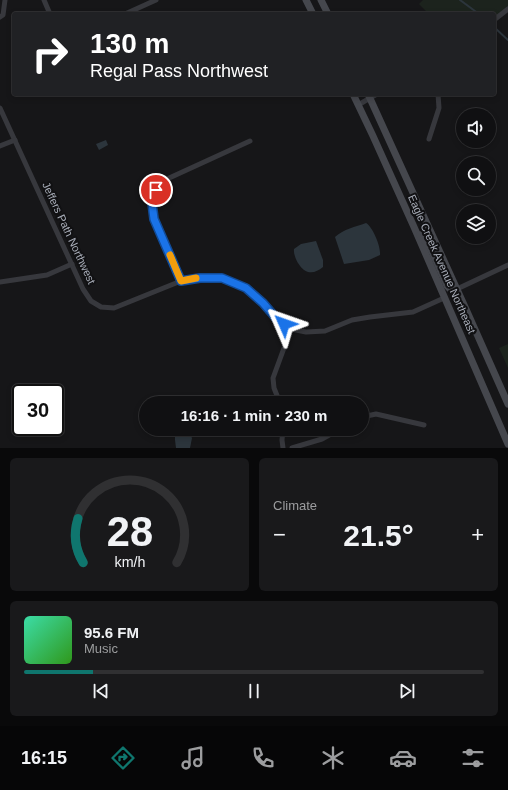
<!DOCTYPE html>
<meta charset="utf-8">
<style>
body{margin:0;font-family:Helvetica,sans-serif;background:#19191b;color:#f1f3f6;height:100vh;display:flex;flex-direction:column;font-size:15px;white-space:nowrap}
*{box-sizing:border-box;margin:0}
p{font-size:13px;color:#9c9d9f}
.icon{flex:none;width:22px;height:22px;fill:none;stroke:currentColor;stroke-width:2;stroke-linecap:round;stroke-linejoin:round}
.map{position:relative;height:448px;overflow:hidden}
.drawer{display:flex;flex-direction:column;gap:10px;padding:10px;background:#09090a;flex:1}
.drawer>*{flex:none}
.hud{position:absolute;left:12px;top:12px;width:484px;height:84px;border-radius:4px;box-shadow:0 2px 6px #0003,0 0 0 1px #303032;background:#202124;color:#fff;overflow:hidden}
.buttons{position:absolute;left:456px;top:108px;display:grid;gap:8px}
.buttons a{display:grid;place-items:center;width:40px;height:40px;border-radius:50%;background:#101012;box-shadow:0 2px 6px #0003,0 0 0 1px #303032;font-size:20px}
.speed{position:absolute;left:12px;top:384px;display:flex;gap:8px;font-size:20px;font-weight:700;text-align:center}
.speed>*{display:grid;place-content:center;width:52px;height:52px;border-radius:50%;background:#101012;box-shadow:0 2px 6px #0003,0 0 0 1px #303032;line-height:1}
.speed .limit{border:2px solid #111;border-radius:6px;background:#fff;color:#111}
.pin{position:absolute;display:grid;place-items:center;width:34px;height:34px;color:#fff;margin:-17px;border:2px solid #fff;border-radius:50%;box-shadow:0 1px 4px #0007}
.me{position:absolute;width:44px;margin:-22px;rotate:313deg;stroke-linejoin:round;filter:drop-shadow(0 0 3px #0008)}
.turn{display:flex;align-items:center;gap:14px;height:84px;padding:0 12px;font-size:18px}
.turn .icon{width:52px;height:52px;stroke-width:2.5}
.turn b{display:block;font-size:28px;line-height:34px}
.big{font-size:30px;font-weight:700;line-height:1.1}
.drawer .widget{flex:1;display:flex;flex-direction:column;justify-content:center;gap:6px;min-width:0;padding:0 14px;border-radius:6px;background:#19191b}
.drawer .dial{align-items:center;gap:0}
.dial svg{height:104px;overflow:visible;fill:none;stroke:#303032;stroke-width:7;stroke-linecap:round;text-anchor:middle}
.dial text{fill:#f1f3f6;stroke:none}
.song{display:flex;align-items:center;gap:12px}
.cover{width:48px;height:48px;border-radius:6px;background:linear-gradient(135deg,hsl(160 70% 55%),hsl(110 70% 35%))}
.played{height:4px;border-radius:2px;background:linear-gradient(90deg,#0f766e 15%,#303032 15%)}
.keys{display:flex;justify-content:space-around;direction:ltr}
.heat{display:flex;justify-content:space-between;align-items:center;font-size:22px;direction:ltr}
.drawer .tiles{flex:1;display:grid;gap:10px;grid-template-columns:1fr 1fr}
.widget:last-child{grid-column:span 2}
.trip{position:absolute;left:139px;top:396px;width:230px;height:40px;border-radius:20px;background:#101012;box-shadow:0 2px 6px #0003,0 0 0 1px #303032;font-weight:700;line-height:40px;text-align:center}
.tab-bar{display:flex;height:64px;justify-content:space-around;align-items:center;background:#060607;color:#9c9d9f}
.tab-bar .icon{width:28px;height:28px}
.tab-bar .active{color:#0f766e}
.tab-bar b{font-size:18px;color:#f1f3f6}
.map>svg:first-child{display:block}
</style>
<div class="map">
<svg width="508" height="448" viewBox="0 0 508 448">
<rect width="100%" height="100%" fill="#161618"/>
<g fill="#1c231d">
<path d="M 423,0 L 508,0 L 508,7 L 494,18 L 494,14 L 429,14 L 419,4 Z"/>
<path d="M 508,344 L 508,368 L 499,348 Z"/>
</g>
<g fill="#2c353c">
<path d="M 106,140 L 108,145 L 99,150 L 96,144 Z"/>
<path d="M 366,223 C 373,227 381,247 380,255 L 369,260 L 344,264 L 335,237 C 344,229 355,227 366,223 Z"/>
<path d="M 316,241 L 323,260 L 323,267 C 318,271 314,273 308,272 C 300,270 293,256 294,249 L 301,244 Z"/>
<path d="M 181,429 L 187,429 L 192,438 L 190,448 L 176,448 L 175,440 L 175,430 Z"/>
</g>
<g fill="none" stroke-linecap="round" stroke-linejoin="round">
<g stroke="#2c353c" stroke-width="2">
<path d="M 460,0 L 479,14"/>
<path d="M 494,27 L 508,40"/>
</g>
<g stroke="#37383d" stroke-width="5">
<path d="M 44,0 L 50,14"/>
<path d="M 125,14 L 156,0"/>
<path d="M 0,17 L 3,15 L 5,0"/>
<path d="M 494,20 L 508,9"/>
<path d="M 358,105 L 377,94"/>
<path d="M 0,108 L 83,289 L 91,301 L 101,307 L 114,308 L 181,281 L 200,278 L 222,278 L 246,288 L 263,303 L 276,318 L 291,329 L 306,332 L 325,331 L 352,320 L 370,317 L 413,312 L 444,298"/>
<path d="M 429,139 L 439,108 L 438,94"/>
<path d="M 0,146 L 15,140"/>
<path d="M 181,281 L 154,219 L 152,203 L 156,189 L 167,179 L 250,141"/>
<path d="M 0,282 L 47,275 L 72,264"/>
<path d="M 457,289 L 508,265"/>
<path d="M 280,403 L 274,388 L 273,378 L 291,329"/>
<path d="M 362,417 L 376,414 L 424,425"/>
<path d="M 283,429 L 282,440 L 283,448"/>
<path d="M 292,448 L 322,439 L 340,429"/>
</g>
<g stroke="#45474d" stroke-width="7">
<path d="M 306,0 L 313,14"/>
<path d="M 321,0 L 328,14"/>
<path d="M 353,94 L 373,136 L 414,227 L 508,444"/>
<path d="M 368,94 L 465,307 L 508,404"/>
<path d="M 420,235 L 429,246 L 433,254 L 447,286 L 450,289 L 457,289"/>
</g>
</g>
<g fill="none" stroke-linecap="round" stroke-linejoin="round">
<defs>
<path id="route" d="M 156,190 L 152,203 L 154,219 L 181,281 L 200,278 L 222,278 L 246,288 L 263,303 L 276,318 L 284,324"/>
</defs>
<use href="#route" stroke="#114b97" stroke-width="10"/>
<use href="#route" stroke="#1a73e8" stroke-width="7"/>
<path stroke="#f59e0b" stroke-width="7" d="M 170,255 L 181,281 L 196,278"/>
</g>
<g text-anchor="middle" stroke-width="4" stroke-linejoin="round" paint-order="stroke">
<g font-size="11" fill="#a8adb8" stroke="#111113">
<text transform="translate(69 233) rotate(65)" y="4">Jeffers Path Northwest</text>
<text transform="translate(442 264) rotate(66)" y="4">Eagle Creek Avenue Northeast</text>
</g>
</g>
</svg>
<div class="buttons">
<a><svg class="icon" aria-label="sound" viewBox="0 0 24 24"><path d="M4 9h4l5-4v14l-5-4H4zM17 9q2 3 0 6"/></svg></a>
<a><svg class="icon" aria-label="search" viewBox="0 0 24 24"><circle cx="10" cy="10" r="6"/><path d="M15 15l6 6"/></svg></a>
<a><svg class="icon" aria-label="layers" viewBox="0 0 24 24"><path d="M12 4l9 5-9 5-9-5zM3 14l9 5 9-5"/></svg></a>
</div>
<div class="speed"><div class="limit">30</div></div>
<div class="pin" style="left:156px;top:190px;background:#d93025"><svg class="icon" aria-label="arrive" viewBox="0 0 24 24"><path d="M6 21V4h12l-3 4 3 4H6"/></svg></div>
<svg class="me" style="left:284px;top:324px" viewBox="-20 -20 40 40"><path d="M0-17L14 15 0 8-14 15z" fill="#1a73e8" stroke="#fff" stroke-width="4"/></svg>
<div class="trip">16:16 · 1 min · 230 m</div>
<div class="hud">
<div class="turn"><svg class="icon" aria-label="right" viewBox="0 0 24 24"><path d="M7 20v-9h11M14 6l5 5-5 5"/></svg><div><b>130 m</b>Regal Pass Northwest</div></div>
</div>
</div>
<section class="drawer">
<div class="tiles">
<div class="widget dial"><svg viewBox="0 0 100 80">
<path d="M14 69A42 42 0 1 1 86 69"/>
<path d="M14 69A42 42 0 0 1 10 35" stroke="#0f766e"/>
<text x="50" y="56" font-size="32" font-weight="700">28</text>
<text x="50" y="72" font-size="11">km/h</text>
</svg></div>
<div class="widget"><p>Climate</p>
<div class="heat"><a>−</a><b class="big">21.5°</b><a>+</a></div>
</div>
<div class="widget">
<div class="song"><i class="cover"></i><div><b>95.6 FM</b><p>Music</p></div></div>
<div class="played"></div>
<div class="keys"><svg class="icon" aria-label="previous" viewBox="0 0 24 24"><path d="M18 5L8 12l10 7zM5 5v14"/></svg><svg class="icon" aria-label="pause" viewBox="0 0 24 24"><path d="M8 5v14M16 5v14"/></svg><svg class="icon" aria-label="next" viewBox="0 0 24 24"><path d="M6 5l10 7-10 7zM19 5v14"/></svg></div>
</div>
</div>
</section>
<nav class="tab-bar">
<b>16:15</b>
<svg class="icon active" aria-label="directions" viewBox="0 0 24 24"><path d="M12 3l9 9-9 9-9-9zM9 14v-3h6M13 9l2 2-2 2"/></svg>
<svg class="icon" aria-label="music" viewBox="0 0 24 24"><path d="M9 18V5l10-2v13"/><circle cx="6" cy="18" r="3"/><circle cx="16" cy="16" r="3"/></svg>
<svg class="icon" aria-label="phone" viewBox="0 0 24 24"><path d="M5 4h4l2 5-3 2q2 4 5 5l2-3 5 2v4C11 20 4 13 5 4z"/></svg>
<svg class="icon" aria-label="climate" viewBox="0 0 24 24"><path d="M12 3v18M4 7l16 10M4 17L20 7"/></svg>
<svg class="icon" aria-label="car" viewBox="0 0 24 24"><path d="M5 17H2v-5l4-1 3-4h7l3 4 3 1v5h-3M9 17h6M6 11h13"/><circle cx="7" cy="17" r="2"/><circle cx="17" cy="17" r="2"/></svg>
<svg class="icon" aria-label="filters" viewBox="0 0 24 24"><path d="M4 7h16M4 17h16"/><circle cx="9" cy="7" r="2"/><circle cx="15" cy="17" r="2"/></svg>
</nav>
